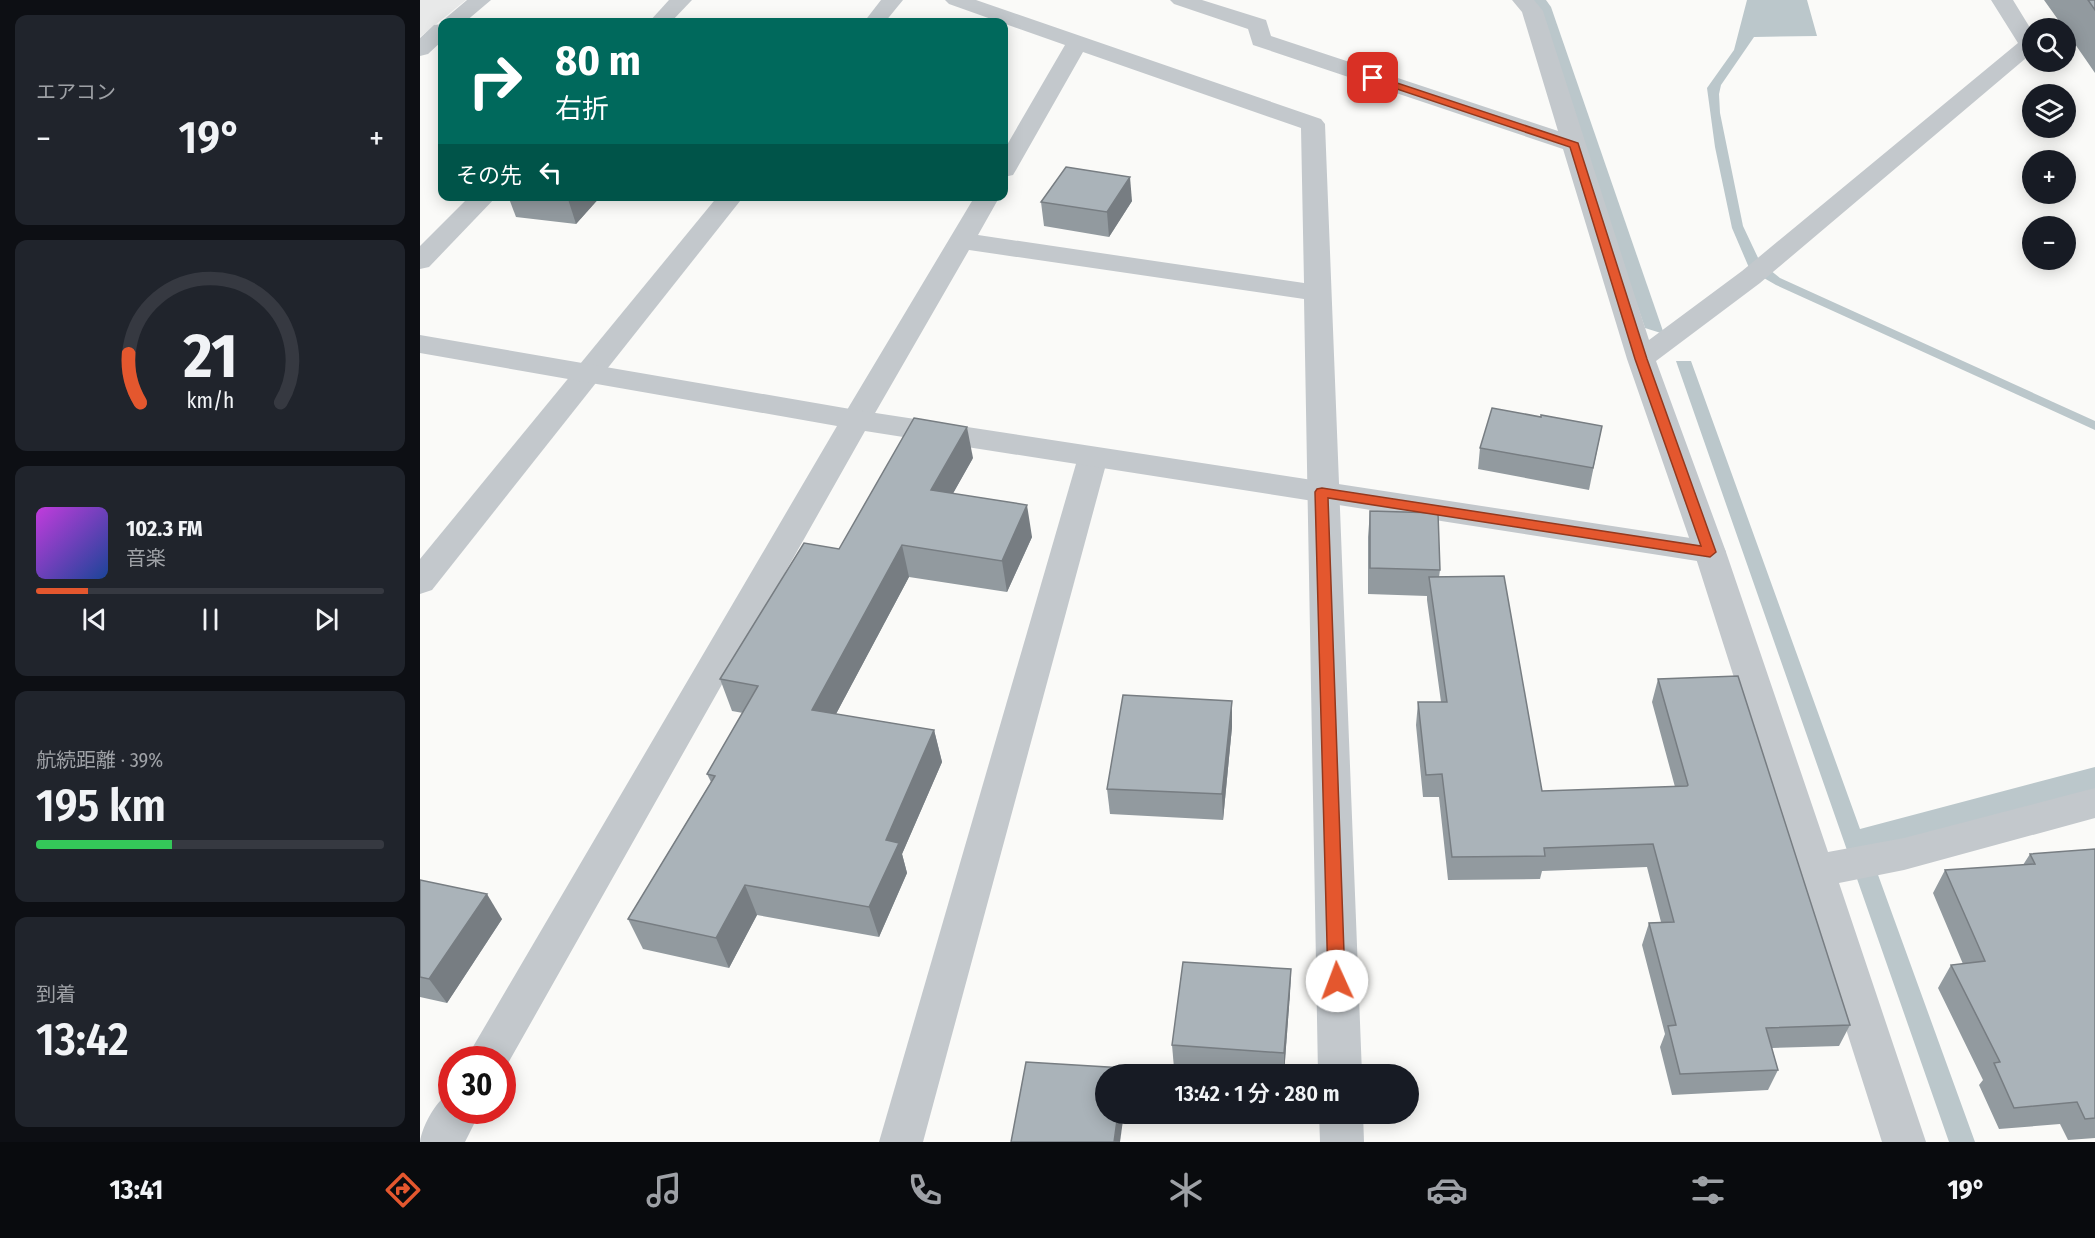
<!DOCTYPE html>
<html lang="ja">
<meta charset="utf-8">
<style>
body{margin:0;font-family:"Fira Sans Condensed","Noto Sans JP",sans-serif;background:#20242c;color:#f1f3f6;height:100vh;display:flex;flex-direction:column;font-size:22px;white-space:nowrap}
*{box-sizing:border-box;margin:0}
p{font-size:20px;color:#9ea1a6}
.icon{flex:none;width:33px;height:33px;fill:none;stroke:currentColor;stroke-width:2;stroke-linecap:round;stroke-linejoin:round}
.map{position:relative;flex:1;overflow:hidden}
.drawer{display:flex;flex-direction:column;gap:15px;padding:15px;background:#0d0f14;width:420px}
.drawer>*{flex:none}
.banner{position:absolute;left:18px;top:18px;width:570px;height:183px;border-radius:12px;box-shadow:0 3px 15px #0003;background:#00695c;color:#fff;overflow:hidden}
.buttons{position:absolute;left:1602px;top:18px;display:grid;gap:12px}
.buttons a{display:grid;place-items:center;width:54px;height:54px;border-radius:50%;background:#171b24;box-shadow:0 3px 15px #0003;font-size:30px}
.speed{position:absolute;left:18px;top:1046px;display:flex;gap:12px;font-size:30px;font-weight:700;text-align:center}
.speed>*{display:grid;place-content:center;width:78px;height:78px;border-radius:50%;background:#171b24;box-shadow:0 3px 15px #0003;line-height:1}
.speed .limit{border:9px solid #d22;background:#fff;color:#111}
.pin{position:absolute;display:grid;place-items:center;width:51px;height:51px;color:#fff;margin:-26px;border-radius:12px;box-shadow:0 3px 9px #0006}
.me{position:absolute;width:66px;margin:-33px;rotate:358deg;stroke-linejoin:round;filter:drop-shadow(0 0 4px #0008)}
.turn{display:flex;align-items:center;gap:21px;height:126px;padding:0 18px;font-size:27px}
.turn .icon{width:78px;height:78px;stroke-width:2.5}
.turn b{display:block;font-size:42px;line-height:51px}
.then{display:flex;align-items:center;height:57px;padding:0 18px;background:#0003;gap:12px;font-size:22px}
.big{font-size:45px;font-weight:600;line-height:1.1}
.drawer .card{flex:1;display:flex;flex-direction:column;justify-content:center;gap:9px;min-width:0;padding:0 21px;border-radius:12px;background:#20242c}
.drawer .dial{align-items:center;gap:0}
.dial svg{height:156px;overflow:visible;fill:none;stroke:#363941;stroke-width:7;stroke-linecap:round;text-anchor:middle}
.dial text{fill:#f1f3f6;stroke:none}
.song{display:flex;align-items:center;gap:18px}
.cover{width:72px;height:72px;border-radius:9px;background:linear-gradient(135deg,hsl(290 70% 55%),hsl(220 70% 35%))}
.played{height:6px;border-radius:3px;background:linear-gradient(90deg,#e4572e 15%,#363941 15%)}
.keys{display:flex;justify-content:space-around;direction:ltr}
.heat{display:flex;justify-content:space-between;align-items:center;font-size:33px;direction:ltr}
.charge{height:9px;border-radius:4px;background:linear-gradient(90deg,#34c759 39%,#363941 0)}
.trip{position:absolute;left:675px;top:1064px;width:324px;height:60px;border-radius:30px;background:#171b24;box-shadow:0 3px 15px #0003;font-weight:600;line-height:60px;text-align:center}
.menu{display:flex;height:96px;justify-content:space-around;align-items:center;background:#090b0e;color:#9ea1a6}
.menu .icon{width:42px;height:42px}
.menu .selected{color:#e4572e}
.menu b{font-size:27px;color:#f1f3f6}
main{display:flex;flex:1;min-height:0}
.map>svg:first-child{display:block}
</style>
<main>
<section class="drawer">
<div class="card"><p>エアコン</p>
<div class="heat"><a>−</a><b class="big">19°</b><a>+</a></div>
</div>
<div class="card dial"><svg viewBox="0 0 100 80">
<path d="M14 69A42 42 0 1 1 86 69"/>
<path d="M14 69A42 42 0 0 1 8 44" stroke="#e4572e"/>
<text x="50" y="56" font-size="32" font-weight="700">21</text>
<text x="50" y="72" font-size="11">km/h</text>
</svg></div>
<div class="card">
<div class="song"><i class="cover"></i><div><b>102.3 FM</b><p>音楽</p></div></div>
<div class="played"></div>
<div class="keys"><svg class="icon" aria-label="previous" viewBox="0 0 24 24"><path d="M18 5L8 12l10 7zM5 5v14"/></svg><svg class="icon" aria-label="pause" viewBox="0 0 24 24"><path d="M8 5v14M16 5v14"/></svg><svg class="icon" aria-label="next" viewBox="0 0 24 24"><path d="M6 5l10 7-10 7zM19 5v14"/></svg></div>
</div>
<div class="card"><p>航続距離 · 39%</p><b class="big">195 km</b><div class="charge"></div></div>
<div class="card"><p>到着</p><b class="big">13:42</b></div>
</section>
<div class="map">
<svg width="1675" height="1142" viewBox="0 0 1675 1142">
<rect width="100%" height="100%" fill="#fafaf8"/>
<path fill="#e8e9e9" d="M 0,0 L 46,0 L 0,37 Z"/>
<g fill="#bbc7cb">
<path d="M 1113,0 L 1126,0 L 1131,7 L 1244,334 L 1225,328 Z"/>
<path d="M 1327,0 L 1387,0 L 1397,36 L 1334,37 L 1301,85 L 1299,94 L 1300,113 L 1323,226 L 1340,262 L 1360,278 L 1675,421 L 1675,430 L 1356,285 L 1330,270 L 1312,228 L 1295,147 L 1287,88 L 1314,50 Z"/>
<path d="M 1256,361 L 1271,361 L 1440,829 L 1675,767 L 1675,789 L 1449,850 L 1555,1142 L 1529,1142 Z"/>
</g>
<g fill="none" stroke-linecap="round" stroke-linejoin="round">
<g fill="#c3c8cc" fill-rule="evenodd">
<path d="M 47,0 L 71,0 L 45,22 L 22,22 L 22,41 L 8,54 L 0,56 L 0,38 L 14,25 L 22,24 L 21,22 Z"/>
<path d="M 249,0 L 272,0 L 251,22 L 229,22 Z"/>
<path d="M 461,0 L 483,0 L 465,22 L 444,22 Z"/>
<path d="M 525,0 L 556,0 L 901,119 L 905,124 L 942,1074 L 898,1074 L 884,299 L 549,250 L 447,427 L 436,430 L 425,427 L 421,420 L 555,196 L 580,196 L 558,235 L 884,283 L 881,128 L 663,52 L 596,170 L 593,175 L 584,177 L 584,150 L 645,45 L 529,4 Z"/>
<path d="M 750,0 L 782,0 L 846,20 L 851,36 L 1138,131 L 1102,12 L 1092,0 L 1114,0 L 1123,11 L 1229,340 L 1322,271 L 1598,43 L 1571,0 L 1593,0 L 1612,31 L 1612,53 L 1340,283 L 1236,361 L 1306,552 L 1408,852 L 1484,838 L 1675,788 L 1675,818 L 1484,870 L 1419,883 L 1506,1142 L 1462,1142 L 1274,552 L 1207,359 L 1143,149 L 833,45 L 828,29 L 754,4 Z"/>
<path d="M 50,196 L 77,196 L 9,267 L 0,269 L 0,246 Z"/>
<path d="M 298,196 L 324,196 L 12,590 L 0,594 L 0,559 Z"/>
<path d="M 673,447 L 684,450 L 688,457 L 503,1142 L 459,1142 L 658,457 L 662,450 Z"/>
<path d="M 899,1113 L 943,1113 L 944,1142 L 900,1142 Z"/>
</g>
<g fill="#c3c8cc" fill-rule="evenodd">
<path d="M 0,335 L 436,410 L 1290,541 L 1302,544 L 1306,552 L 1302,560 L 1290,563 L 445,431 L 82,1074 L 82,1059 L 47,1059 L 54,1045 L 417,426 L 0,353 Z"/>
<path d="M 32,1092 L 32,1110 L 61,1110 L 45,1142 L 0,1142 C 2,1126 17,1098 32,1092 Z"/>
</g>
</g>
<g fill="#929a9f">
<path d="M 1624,0 L 1675,0 L 1675,73 L 1646,31 L 1646,28 L 1644,28 Z"/>
<path d="M 88,196 L 181,196 L 156,224 L 96,217 Z"/>
<path d="M 712,201 L 689,237 L 624,226 L 621,202 Z"/>
<path d="M 1121,417 L 1182,426 L 1169,490 L 1058,469 L 1060,448 Z"/>
<path d="M 553,458 L 533,493 L 612,537 L 587,592 L 489,577 L 416,714 L 514,730 L 522,762 L 482,854 L 487,873 L 459,937 L 337,915 L 309,968 L 223,949 L 208,919 L 291,782 L 287,774 L 323,713 L 312,711 L 300,679 Z"/>
<path d="M 950,511 L 1020,570 L 1019,577 L 1122,791 L 1255,787 L 1232,702 L 1238,679 L 1430,1025 L 1419,1046 L 1352,1048 L 1358,1070 L 1348,1090 L 1252,1095 L 1240,1047 L 1245,1034 L 1222,945 L 1229,923 L 1241,922 L 1227,867 L 1122,871 L 1120,879 L 1028,880 L 1019,797 L 1003,797 L 996,725 L 998,702 L 1021,702 L 1007,600 L 1007,596 L 948,594 L 948,537 Z"/>
<path d="M 812,727 L 803,820 L 690,814 L 687,789 Z"/>
<path d="M 1675,850 L 1675,1138 L 1648,1140 L 1640,1124 L 1579,1129 L 1559,1085 L 1563,1080 L 1518,988 L 1531,965 L 1543,964 L 1513,893 L 1525,870 L 1603,865 L 1610,854 Z"/>
<path d="M 0,880 L 82,919 L 27,1003 L 0,997 Z"/>
<path d="M 871,969 L 870,993 L 864,1074 L 832,1074 L 754,1068 L 752,1045 Z"/>
</g>
<g fill="#777d82">
<path d="M 710,177 L 712,201 L 689,237 L 687,212 Z"/>
<path d="M 150,196 L 181,196 L 156,224 L 148,199 Z"/>
<path d="M 547,427 L 553,458 L 517,522 L 511,490 Z"/>
<path d="M 607,505 L 612,537 L 587,592 L 582,561 Z"/>
<path d="M 482,545 L 489,577 L 401,742 L 392,710 Z"/>
<path d="M 812,701 L 812,727 L 803,820 L 802,794 Z"/>
<path d="M 514,730 L 522,762 L 482,854 L 487,873 L 459,937 L 449,907 L 466,840 Z"/>
<path d="M 325,885 L 337,915 L 309,968 L 296,938 Z"/>
<path d="M 67,894 L 82,919 L 27,1003 L 9,979 Z"/>
<path d="M 871,969 L 870,993 L 864,1074 L 864,1053 Z"/>
<path d="M 698,1113 L 704,1113 L 700,1142 L 694,1142 Z"/>
</g>
<g fill="#aab3b9" stroke="#777d82" stroke-width="1.5">
<path d="M 1668,0 L 1675,0 L 1675,10 Z"/>
<path d="M 646,167 L 710,177 L 687,212 L 621,202 Z"/>
<path d="M 126,196 L 150,196 L 148,199 Z"/>
<path d="M 1072,408 L 1121,417 L 1121,415 L 1182,426 L 1173,468 L 1060,448 Z"/>
<path d="M 494,418 L 547,427 L 511,490 L 607,505 L 582,561 L 482,545 L 392,710 L 514,730 L 466,840 L 479,843 L 449,907 L 325,885 L 296,938 L 208,919 L 295,776 L 287,774 L 338,686 L 300,679 L 384,543 L 419,549 Z"/>
<path d="M 950,511 L 1018,513 L 1020,570 L 950,568 Z"/>
<path d="M 1084,576 L 1122,791 L 1267,786 L 1268,785 L 1238,679 L 1318,676 L 1430,1025 L 1346,1028 L 1358,1070 L 1260,1074 L 1248,1026 L 1256,1025 L 1229,923 L 1254,922 L 1233,844 L 1124,848 L 1125,856 L 1032,857 L 1022,774 L 1006,775 L 998,702 L 1027,702 L 1009,577 Z"/>
<path d="M 703,695 L 812,701 L 802,794 L 687,789 Z"/>
<path d="M 1675,849 L 1675,1118 L 1665,1119 L 1657,1102 L 1594,1108 L 1574,1063 L 1580,1062 L 1531,965 L 1565,961 L 1525,870 L 1615,864 L 1610,854 Z"/>
<path d="M 0,880 L 67,894 L 9,979 L 0,977 Z"/>
<path d="M 763,962 L 871,969 L 864,1053 L 752,1045 Z"/>
<path d="M 606,1062 L 704,1068 L 704,1074 L 686,1074 L 686,1113 L 698,1113 L 694,1142 L 591,1142 Z"/>
</g>
<path fill="#e4572e" stroke="#94391e" stroke-width="1.5" d="M 950,76 L 956,76 L 1158,143 L 1227,359 L 1296,552 L 1290,557 L 908,498 L 925,981 L 923,986 L 917,989 L 911,986 L 908,981 L 895,492 L 897,489 L 902,488 L 1281,546 L 1215,359 L 1150,147 L 950,80 Z"/>
</svg>
<div class="buttons">
<a><svg class="icon" aria-label="search" viewBox="0 0 24 24"><circle cx="10" cy="10" r="6"/><path d="M15 15l6 6"/></svg></a>
<a><svg class="icon" aria-label="layers" viewBox="0 0 24 24"><path d="M12 4l9 5-9 5-9-5zM3 14l9 5 9-5"/></svg></a>
<a>+</a>
<a>−</a>
</div>
<div class="speed"><div class="limit">30</div></div>
<div class="pin" style="left:953px;top:78px;background:#d93025"><svg class="icon" aria-label="arrive" viewBox="0 0 24 24"><path d="M6 21V4h12l-3 4 3 4H6"/></svg></div>
<svg class="me" style="left:917px;top:981px" viewBox="-20 -20 40 40"><circle r="19" fill="#fff"/><path d="M0-13L10 11 0 6-10 11z" fill="#e4572e"/></svg>
<div class="trip">13:42 · 1 分 · 280 m</div>
<div class="banner">
<div class="turn"><svg class="icon" aria-label="right" viewBox="0 0 24 24"><path d="M7 20v-9h11M14 6l5 5-5 5"/></svg><div><b>80 m</b>右折</div></div>
<div class="then">その先<svg class="icon" aria-label="left" viewBox="0 0 24 24"><path d="M17 20v-9H6M10 6l-5 5 5 5"/></svg></div>
</div>
</div>
</main>
<nav class="menu">
<b>13:41</b>
<svg class="icon selected" aria-label="directions" viewBox="0 0 24 24"><path d="M12 3l9 9-9 9-9-9zM9 14v-3h6M13 9l2 2-2 2"/></svg>
<svg class="icon" aria-label="music" viewBox="0 0 24 24"><path d="M9 18V5l10-2v13"/><circle cx="6" cy="18" r="3"/><circle cx="16" cy="16" r="3"/></svg>
<svg class="icon" aria-label="phone" viewBox="0 0 24 24"><path d="M5 4h4l2 5-3 2q2 4 5 5l2-3 5 2v4C11 20 4 13 5 4z"/></svg>
<svg class="icon" aria-label="climate" viewBox="0 0 24 24"><path d="M12 3v18M4 7l16 10M4 17L20 7"/></svg>
<svg class="icon" aria-label="car" viewBox="0 0 24 24"><path d="M5 17H2v-5l4-1 3-4h7l3 4 3 1v5h-3M9 17h6M6 11h13"/><circle cx="7" cy="17" r="2"/><circle cx="17" cy="17" r="2"/></svg>
<svg class="icon" aria-label="filters" viewBox="0 0 24 24"><path d="M4 7h16M4 17h16"/><circle cx="9" cy="7" r="2"/><circle cx="15" cy="17" r="2"/></svg>
<b>19°</b>
</nav>
